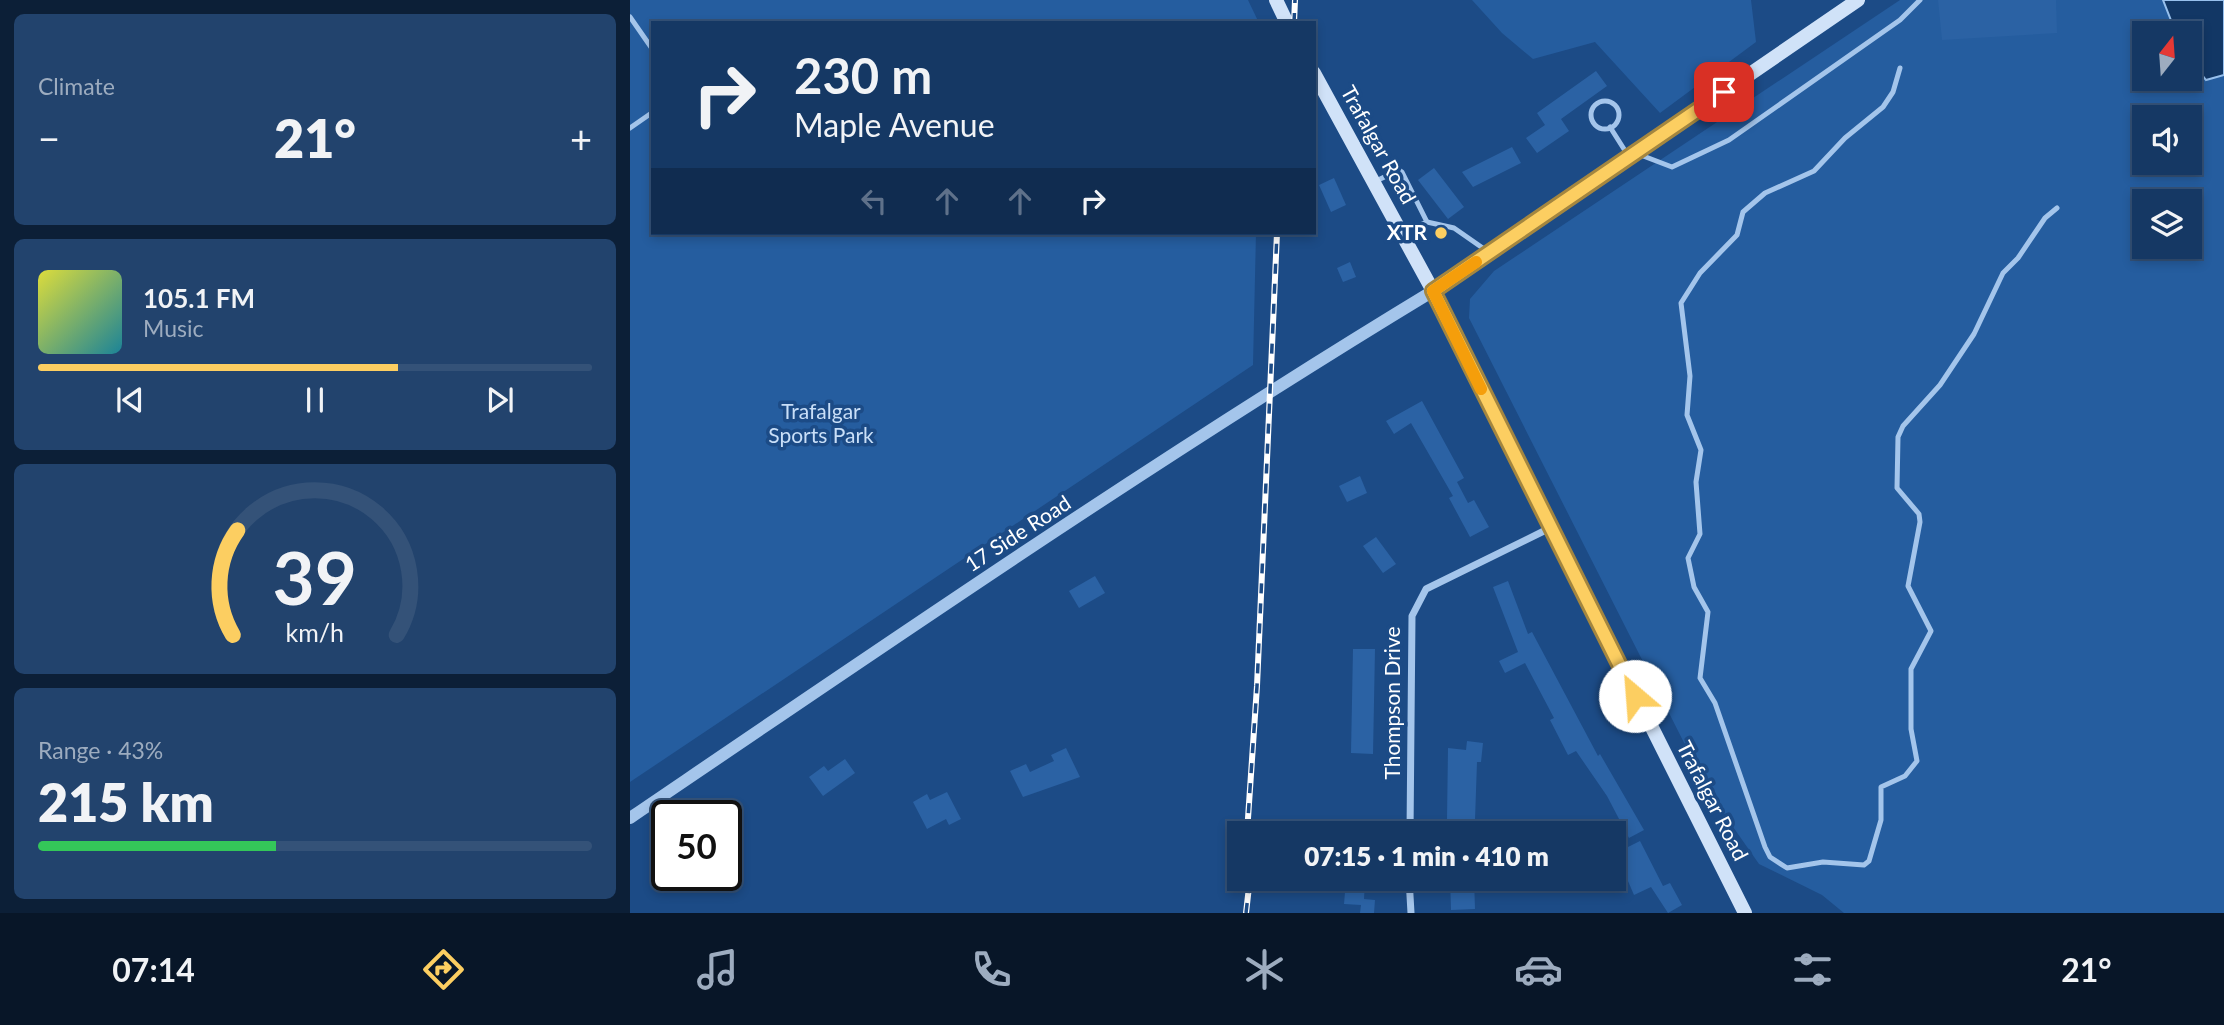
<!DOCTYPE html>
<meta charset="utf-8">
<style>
body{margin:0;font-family:Lato,sans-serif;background:#22436d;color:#f1f3f6;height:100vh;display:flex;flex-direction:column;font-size:26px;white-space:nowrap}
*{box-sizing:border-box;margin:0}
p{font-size:23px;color:#9dacbf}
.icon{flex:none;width:38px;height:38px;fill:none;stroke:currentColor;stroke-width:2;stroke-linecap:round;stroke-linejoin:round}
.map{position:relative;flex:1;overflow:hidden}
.panel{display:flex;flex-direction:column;gap:14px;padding:14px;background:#0c1f37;width:630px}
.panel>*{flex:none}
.hud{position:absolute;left:21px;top:21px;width:665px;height:214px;border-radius:0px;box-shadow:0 4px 10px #0003,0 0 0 2px #345278;background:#153864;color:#f1f3f6;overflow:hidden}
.needle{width:46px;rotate:17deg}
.tools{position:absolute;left:1502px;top:21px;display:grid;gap:14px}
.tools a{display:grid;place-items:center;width:70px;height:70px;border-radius:0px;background:#153864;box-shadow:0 4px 10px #0003,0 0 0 2px #345278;font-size:35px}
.speed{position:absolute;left:21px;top:800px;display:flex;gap:14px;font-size:35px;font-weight:700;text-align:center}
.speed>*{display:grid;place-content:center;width:91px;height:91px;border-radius:50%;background:#153864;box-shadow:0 4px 10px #0003,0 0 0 2px #345278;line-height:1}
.speed .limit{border:4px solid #111;border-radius:10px;background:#fff;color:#111}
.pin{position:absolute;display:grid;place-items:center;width:60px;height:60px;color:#fff;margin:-30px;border-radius:14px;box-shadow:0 4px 10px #0006}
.me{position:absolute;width:77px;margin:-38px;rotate:333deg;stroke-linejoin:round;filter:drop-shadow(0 0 5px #0008)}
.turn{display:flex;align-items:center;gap:24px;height:147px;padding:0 28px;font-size:32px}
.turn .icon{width:91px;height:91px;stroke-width:2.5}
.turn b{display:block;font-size:49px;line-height:60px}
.lanes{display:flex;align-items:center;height:66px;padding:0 28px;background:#0003;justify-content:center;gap:35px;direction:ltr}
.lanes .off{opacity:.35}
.big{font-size:52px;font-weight:800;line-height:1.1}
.panel .tile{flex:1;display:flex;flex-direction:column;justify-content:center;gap:10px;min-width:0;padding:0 24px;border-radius:10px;background:#22436d}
.panel .dial{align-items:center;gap:0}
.dial svg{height:182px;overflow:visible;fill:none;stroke:#345278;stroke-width:7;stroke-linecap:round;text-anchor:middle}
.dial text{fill:#f1f3f6;stroke:none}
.song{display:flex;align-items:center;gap:21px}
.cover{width:84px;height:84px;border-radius:10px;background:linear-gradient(135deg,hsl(60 70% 55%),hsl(190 70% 35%))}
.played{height:7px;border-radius:4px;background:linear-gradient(90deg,#fcce61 65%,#345278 65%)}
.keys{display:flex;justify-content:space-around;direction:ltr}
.heat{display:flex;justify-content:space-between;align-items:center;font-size:38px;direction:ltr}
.charge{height:10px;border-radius:5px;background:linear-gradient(90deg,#34c759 43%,#345278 0)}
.trip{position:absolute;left:597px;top:821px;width:399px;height:70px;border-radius:0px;background:#153864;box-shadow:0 4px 10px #0003,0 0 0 2px #345278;font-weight:800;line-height:70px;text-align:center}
.menu{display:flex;height:112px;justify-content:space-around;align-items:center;background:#081628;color:#9dacbf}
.menu .icon{width:49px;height:49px}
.menu .active{color:#fcce61}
.menu b{font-size:32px;color:#f1f3f6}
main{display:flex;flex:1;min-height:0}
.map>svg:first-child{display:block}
</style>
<main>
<section class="panel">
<div class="tile"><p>Climate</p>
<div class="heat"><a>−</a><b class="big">21°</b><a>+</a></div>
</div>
<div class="tile">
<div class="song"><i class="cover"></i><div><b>105.1 FM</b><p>Music</p></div></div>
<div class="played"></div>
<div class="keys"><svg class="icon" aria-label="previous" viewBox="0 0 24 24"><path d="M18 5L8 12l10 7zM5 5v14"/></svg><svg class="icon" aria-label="pause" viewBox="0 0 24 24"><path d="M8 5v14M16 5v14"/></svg><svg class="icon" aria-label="next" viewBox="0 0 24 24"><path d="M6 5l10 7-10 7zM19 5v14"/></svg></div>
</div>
<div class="tile dial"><svg viewBox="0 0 100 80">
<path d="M14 69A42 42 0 1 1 86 69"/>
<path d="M14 69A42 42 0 0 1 16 23" stroke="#fcce61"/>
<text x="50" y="56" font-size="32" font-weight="700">39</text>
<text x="50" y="72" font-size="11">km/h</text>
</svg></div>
<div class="tile"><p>Range · 43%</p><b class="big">215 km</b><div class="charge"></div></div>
</section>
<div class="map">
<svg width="1594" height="913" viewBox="0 0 1594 913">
<rect width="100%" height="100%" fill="#1c4b86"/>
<g fill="#255d9f" fill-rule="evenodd">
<path d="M 0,0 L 618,0 L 629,23 L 23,23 L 23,233 L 626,233 L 623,365 L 0,782 Z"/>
<path d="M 842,0 L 1121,0 L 1126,42 L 1030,113 L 965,42 L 903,59 L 872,33 Z"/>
<path d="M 1270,0 L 1594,0 L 1594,913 L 1214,913 L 1192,895 L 1129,864 L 1080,794 L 839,318 L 840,299 L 864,271 ZM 1514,33 L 1559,33 L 1559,79 L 1514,79 ZM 1514,117 L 1559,117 L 1559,163 L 1514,163 ZM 1514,201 L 1559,201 L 1559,247 L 1514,247 Z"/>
</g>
<path fill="#123765" stroke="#97c0ed" stroke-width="2" d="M 1533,0 L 1594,0 L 1594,75 L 1576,80 L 1559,58 L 1559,33 L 1546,33 Z"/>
<g fill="#2b62a4">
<path d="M 1308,0 L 1426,0 L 1427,33 L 1312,40 Z"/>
<path d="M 966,71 L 977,86 L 931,119 L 939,131 L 907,153 L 896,138 L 915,125 L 907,113 Z"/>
<path d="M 882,147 L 891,163 L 843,187 L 832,172 Z"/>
<path d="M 804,168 L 834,207 L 818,219 L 788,180 Z"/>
<path d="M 704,178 L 716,205 L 701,212 L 689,185 Z"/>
<path d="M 720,262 L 726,277 L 713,282 L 707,268 Z"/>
<path d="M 792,401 L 834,478 L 827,482 L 838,503 L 844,500 L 859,527 L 840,537 L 819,498 L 823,496 L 781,423 L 764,434 L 756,421 Z"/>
<path d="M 730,476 L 737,493 L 717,502 L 709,486 Z"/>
<path d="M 746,537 L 766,564 L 753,573 L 733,546 Z"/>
<path d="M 465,576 L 475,593 L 449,608 L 439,591 Z"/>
<path d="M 878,581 L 898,634 L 902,632 L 968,756 L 970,754 L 1014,830 L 999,838 L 977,796 L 946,751 L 938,755 L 920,720 L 924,718 L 895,663 L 875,673 L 869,661 L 888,652 L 863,587 Z"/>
<path d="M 723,649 L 745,649 L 743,754 L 721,753 Z"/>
<path d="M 837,741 L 853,743 L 851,762 L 847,762 L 845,820 L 817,820 L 818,748 L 836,750 Z"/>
<path d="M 436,748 L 450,777 L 393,797 L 380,771 L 396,764 L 400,772 L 424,761 L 421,755 Z"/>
<path d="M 215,759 L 225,773 L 193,796 L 179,777 L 194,766 L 198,771 Z"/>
<path d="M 317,792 L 331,819 L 319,825 L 316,819 L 297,829 L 283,802 L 297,794 L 300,800 Z"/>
<path d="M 1010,841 L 1033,886 L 1040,883 L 1052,905 L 1038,913 L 1021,887 L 1004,895 L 986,853 Z"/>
<path d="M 820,878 L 844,878 L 845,909 L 821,910 Z"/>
<path d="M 716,880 L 735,881 L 734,899 L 745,900 L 744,913 L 730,913 L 731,905 L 714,904 Z"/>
</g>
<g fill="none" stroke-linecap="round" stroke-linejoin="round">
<g stroke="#a4c5eb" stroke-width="5">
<path d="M 0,17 L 23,50"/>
<path d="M 1270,68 L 1263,92 L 1253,107 L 1215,138 L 1184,171 L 1135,193 L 1113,212 L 1107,235 L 1070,273 L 1051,303 L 1060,376 L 1057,415 L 1071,450 L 1066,482 L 1070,534 L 1058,558 L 1064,587 L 1078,612 L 1070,678 L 1085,703 L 1135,847 L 1140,857 L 1157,868 L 1193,862 L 1234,865 L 1239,861 L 1251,820 L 1251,787 L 1275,776 L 1287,761 L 1281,729 L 1281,669 L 1301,631 L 1278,586 L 1290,522 L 1289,514 L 1267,488 L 1268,437 L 1273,426 L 1310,385 L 1344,334 L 1373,273 L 1388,258 L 1415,218 L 1427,208"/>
<circle cx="975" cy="115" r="14"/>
<path d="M 980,127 L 999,157"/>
<path d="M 0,128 L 23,112"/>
<path d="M 1008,154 L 1042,167 L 1099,140 L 1270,20 L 1290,0"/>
<path d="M 744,182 L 769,170 L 772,172 L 797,222"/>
<path d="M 771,233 L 797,222 L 824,228 L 857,251"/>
</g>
<g stroke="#a4c5eb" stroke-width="7">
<path d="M 780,833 L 782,616 L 796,589 L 920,528"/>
<path d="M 779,878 L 781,913"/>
</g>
<path stroke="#a4c5eb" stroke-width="12" d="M 0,818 C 265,638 529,457 803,291"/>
<g stroke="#d0e2f8" stroke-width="14">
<path d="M 646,0 L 657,23"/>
<path d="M 684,73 L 803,291 L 1115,913"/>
<path d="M 803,291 L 1228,0"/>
</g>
<defs>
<g id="rail">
<path d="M 664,23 L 665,0"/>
<path d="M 617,833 L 627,686 L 647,233"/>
<path d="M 616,913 L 620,878"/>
</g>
</defs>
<use href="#rail" stroke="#fff" stroke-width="6"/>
<use href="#rail" stroke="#1c4b86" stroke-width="3.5" stroke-dasharray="10" stroke-linecap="butt"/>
</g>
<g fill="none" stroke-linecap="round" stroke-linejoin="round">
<defs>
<path id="route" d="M 1005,696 L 803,291 L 1094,92"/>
</defs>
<use href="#route" stroke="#a4863f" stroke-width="18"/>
<use href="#route" stroke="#fcce61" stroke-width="12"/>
<path stroke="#f59e0b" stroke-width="12" d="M 846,262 L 803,291 L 851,389"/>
</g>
<circle fill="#fcce61" stroke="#1c4b86" stroke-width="2.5" cx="811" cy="233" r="7"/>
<g text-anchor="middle" stroke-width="7" stroke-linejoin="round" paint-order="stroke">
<g font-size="21" fill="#fff" stroke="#1c4b86">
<text transform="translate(748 145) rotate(61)" y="7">Trafalgar Road</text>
<text transform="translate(388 534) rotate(-33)" y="7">17 Side Road</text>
<text transform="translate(763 703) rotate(-90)" y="7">Thompson Drive</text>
<text transform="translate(1082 801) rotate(63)" y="7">Trafalgar Road</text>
</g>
<g font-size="21" font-weight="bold" fill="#fff" stroke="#1c4b86" text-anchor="end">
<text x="797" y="240">XTR</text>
</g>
<g font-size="21" fill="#c9dff8" stroke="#1c4b86">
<text x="191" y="419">Trafalgar<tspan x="191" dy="24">Sports Park</tspan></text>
</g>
</g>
</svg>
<div class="tools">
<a><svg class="needle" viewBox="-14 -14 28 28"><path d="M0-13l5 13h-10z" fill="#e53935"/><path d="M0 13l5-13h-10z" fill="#9dacbf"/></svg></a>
<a><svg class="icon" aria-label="sound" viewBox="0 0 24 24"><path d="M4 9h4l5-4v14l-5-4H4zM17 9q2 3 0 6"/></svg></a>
<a><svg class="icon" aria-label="layers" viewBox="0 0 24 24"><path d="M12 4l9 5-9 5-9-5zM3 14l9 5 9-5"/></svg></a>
</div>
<div class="speed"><div class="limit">50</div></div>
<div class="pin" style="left:1094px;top:92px;background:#d93025"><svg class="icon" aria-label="arrive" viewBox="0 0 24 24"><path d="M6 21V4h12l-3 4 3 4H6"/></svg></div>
<svg class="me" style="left:1005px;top:696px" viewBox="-20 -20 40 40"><circle r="19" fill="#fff"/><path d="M0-13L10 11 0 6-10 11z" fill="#fcce61"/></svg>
<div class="trip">07:15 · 1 min · 410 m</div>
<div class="hud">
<div class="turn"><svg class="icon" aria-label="right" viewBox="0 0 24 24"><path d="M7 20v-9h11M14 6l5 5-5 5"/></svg><div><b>230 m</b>Maple Avenue</div></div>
<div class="lanes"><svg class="icon off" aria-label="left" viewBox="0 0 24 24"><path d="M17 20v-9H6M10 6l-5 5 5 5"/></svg><svg class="icon off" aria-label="ahead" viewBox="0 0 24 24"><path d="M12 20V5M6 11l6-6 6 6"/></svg><svg class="icon off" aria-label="ahead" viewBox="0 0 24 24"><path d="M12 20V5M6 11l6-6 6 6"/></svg><svg class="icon" aria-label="right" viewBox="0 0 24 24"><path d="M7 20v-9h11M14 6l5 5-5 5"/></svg></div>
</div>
</div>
</main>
<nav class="menu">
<b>07:14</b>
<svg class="icon active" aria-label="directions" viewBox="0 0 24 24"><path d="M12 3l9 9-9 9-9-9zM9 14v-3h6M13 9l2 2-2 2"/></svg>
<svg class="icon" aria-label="music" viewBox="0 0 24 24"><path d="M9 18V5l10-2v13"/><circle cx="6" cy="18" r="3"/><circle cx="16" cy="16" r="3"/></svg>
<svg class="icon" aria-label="phone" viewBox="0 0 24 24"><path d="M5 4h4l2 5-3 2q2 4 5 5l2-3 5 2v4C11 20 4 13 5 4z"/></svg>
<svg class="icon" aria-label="climate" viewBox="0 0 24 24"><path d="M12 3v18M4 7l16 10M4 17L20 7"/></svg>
<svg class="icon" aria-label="car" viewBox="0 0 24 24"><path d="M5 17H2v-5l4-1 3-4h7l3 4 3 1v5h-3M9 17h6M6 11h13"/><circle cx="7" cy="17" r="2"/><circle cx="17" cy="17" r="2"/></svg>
<svg class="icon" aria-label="filters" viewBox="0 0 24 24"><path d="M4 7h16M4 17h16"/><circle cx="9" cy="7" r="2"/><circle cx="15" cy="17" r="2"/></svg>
<b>21°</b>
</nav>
